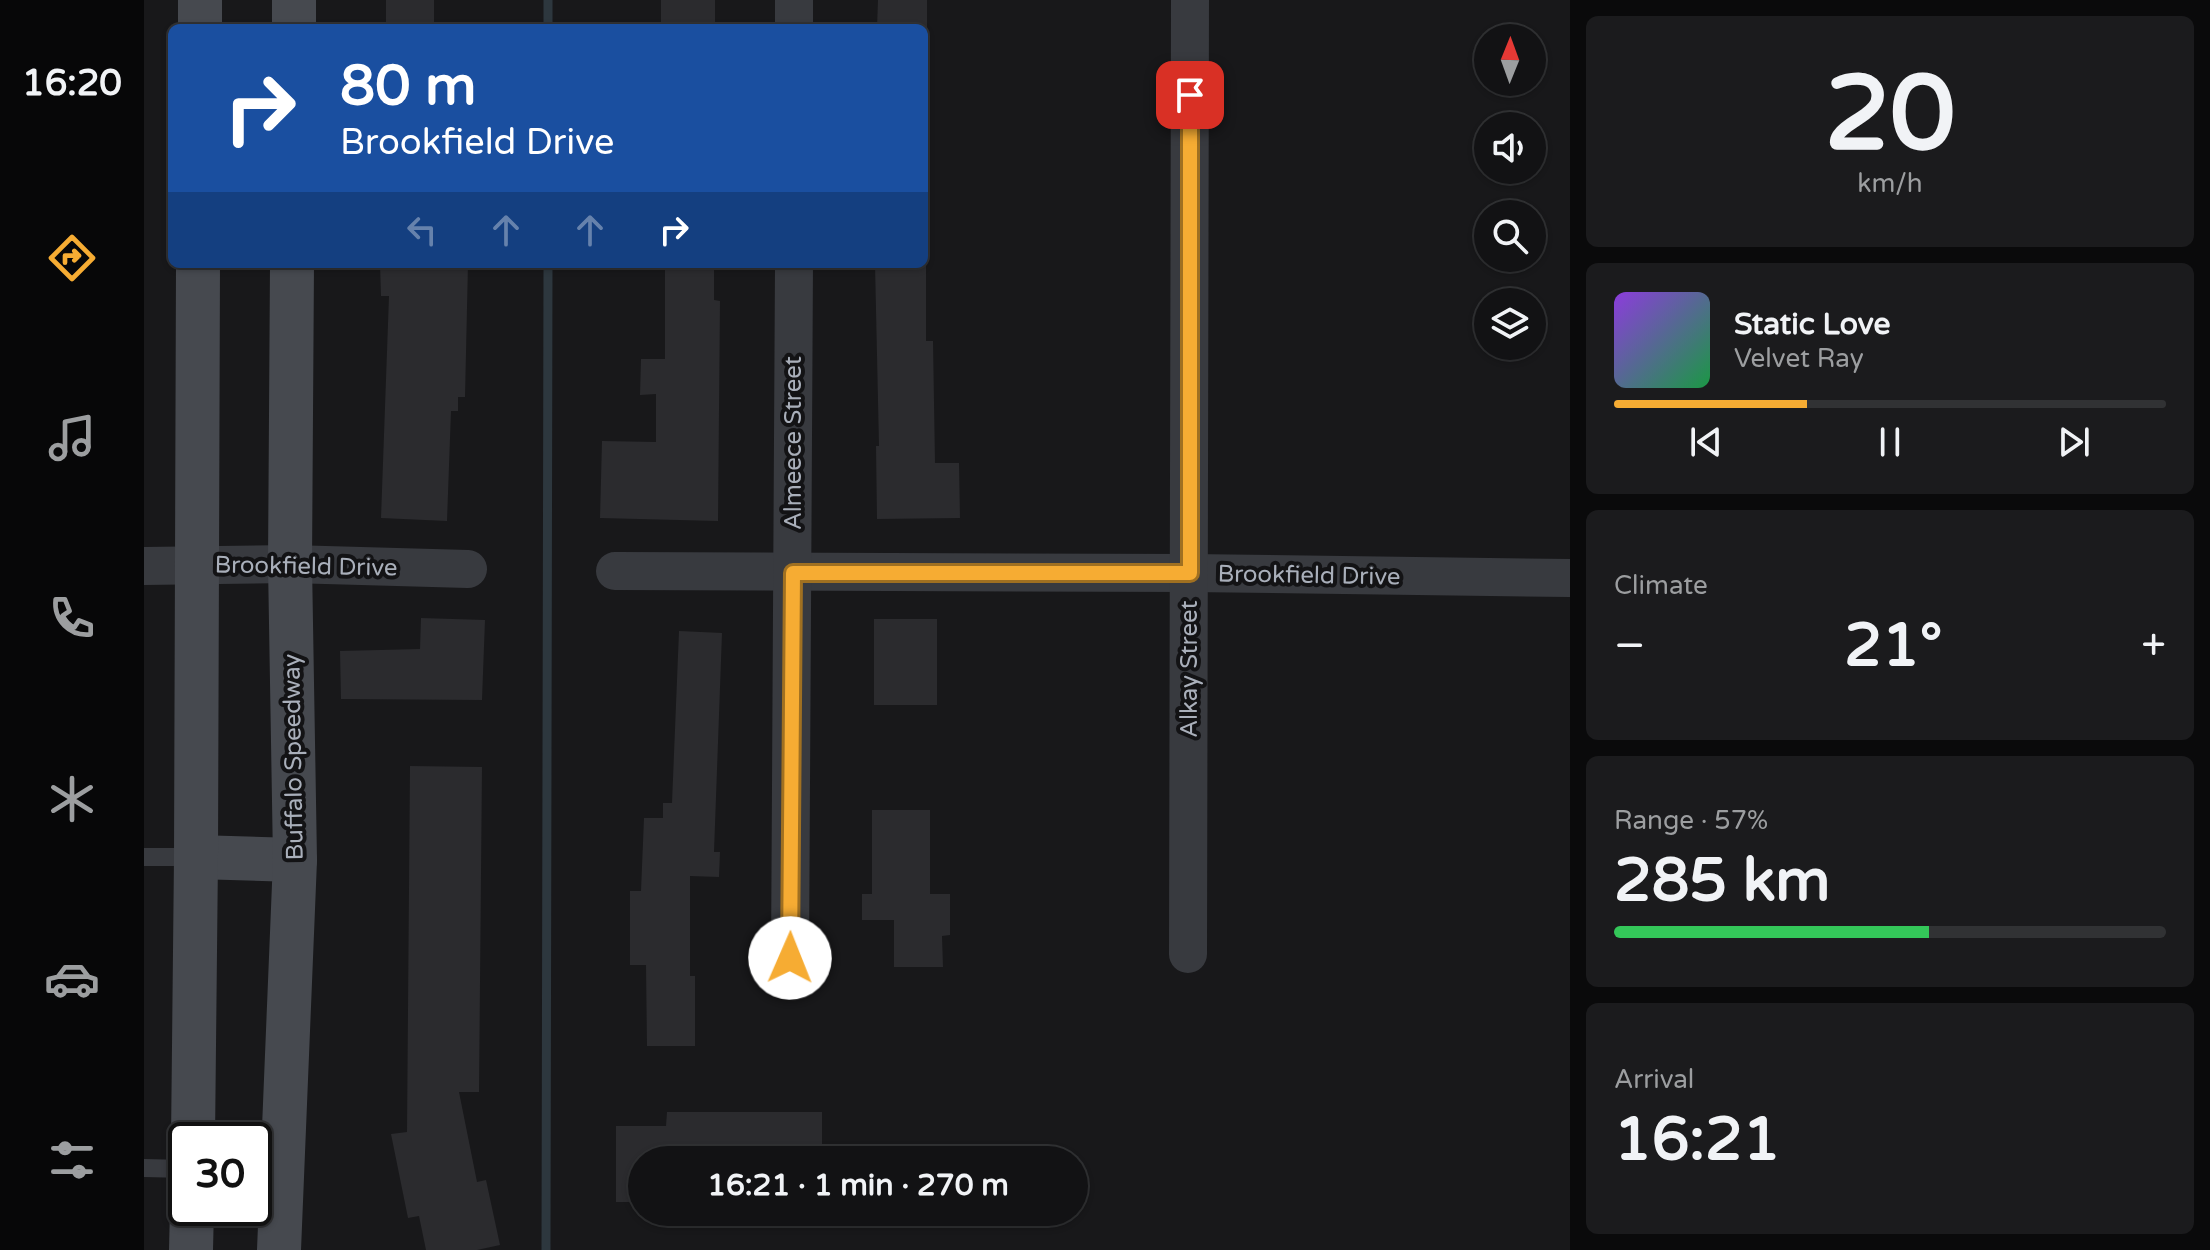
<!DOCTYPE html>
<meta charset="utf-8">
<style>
body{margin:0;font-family:"Varela Round",sans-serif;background:#1b1b1d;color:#f1f3f6;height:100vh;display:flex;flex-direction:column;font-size:30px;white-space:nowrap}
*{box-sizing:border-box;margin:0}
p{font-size:26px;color:#9c9ea0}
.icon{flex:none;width:44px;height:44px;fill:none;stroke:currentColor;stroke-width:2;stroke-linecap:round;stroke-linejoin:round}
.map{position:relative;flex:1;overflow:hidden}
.details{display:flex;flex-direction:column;gap:16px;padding:16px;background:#0a0a0b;width:640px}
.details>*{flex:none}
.top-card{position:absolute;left:24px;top:24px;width:760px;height:244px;border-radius:12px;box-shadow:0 2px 6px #0004,0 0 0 2px #313234;background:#1a4fa0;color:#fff;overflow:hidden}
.needle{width:52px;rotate:1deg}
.buttons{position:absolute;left:1330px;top:24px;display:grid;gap:16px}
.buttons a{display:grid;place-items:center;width:72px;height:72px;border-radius:50%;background:#121214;box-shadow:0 2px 6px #0004,0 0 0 2px #313234;font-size:40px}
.speed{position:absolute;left:24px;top:1122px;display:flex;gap:16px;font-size:40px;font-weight:700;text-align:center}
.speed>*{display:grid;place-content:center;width:104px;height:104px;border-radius:50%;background:#121214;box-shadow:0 2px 6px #0004,0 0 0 2px #313234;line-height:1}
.speed .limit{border:4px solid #111;border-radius:12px;background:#fff;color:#111}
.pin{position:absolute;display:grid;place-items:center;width:68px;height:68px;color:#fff;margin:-34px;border-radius:16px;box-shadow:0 4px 12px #0006}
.me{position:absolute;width:88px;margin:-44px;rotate:1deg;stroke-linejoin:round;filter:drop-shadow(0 0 6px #0008)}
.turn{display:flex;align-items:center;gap:28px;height:168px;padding:0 40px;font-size:36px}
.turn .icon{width:104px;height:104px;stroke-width:2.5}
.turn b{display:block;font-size:56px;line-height:68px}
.lanes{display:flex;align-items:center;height:76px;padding:0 40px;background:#0003;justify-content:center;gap:40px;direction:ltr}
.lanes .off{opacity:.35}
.big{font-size:60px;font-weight:700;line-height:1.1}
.details .card{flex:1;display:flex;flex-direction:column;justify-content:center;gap:12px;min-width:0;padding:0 28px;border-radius:12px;background:#1b1b1d}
.details .dial{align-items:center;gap:0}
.dial b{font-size:104px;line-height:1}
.song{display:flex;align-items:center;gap:24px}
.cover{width:96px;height:96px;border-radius:12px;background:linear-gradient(135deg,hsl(270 70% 55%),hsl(140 70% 35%))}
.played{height:8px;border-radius:4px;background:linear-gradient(90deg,#f6ac33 35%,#313234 35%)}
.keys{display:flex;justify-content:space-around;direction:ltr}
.heat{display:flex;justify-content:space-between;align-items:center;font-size:44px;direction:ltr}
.charge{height:12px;border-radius:6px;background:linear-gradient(90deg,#34c759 57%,#313234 0)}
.trip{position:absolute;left:484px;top:1146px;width:460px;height:80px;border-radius:40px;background:#121214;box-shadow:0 2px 6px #0004,0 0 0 2px #313234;font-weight:700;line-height:80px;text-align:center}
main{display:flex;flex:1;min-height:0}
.tabs{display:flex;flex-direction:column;width:144px;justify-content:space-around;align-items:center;background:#070708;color:#9c9ea0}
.tabs .icon{width:56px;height:56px}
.tabs .current{color:#f6ac33}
.tabs b{font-size:36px;color:#f1f3f6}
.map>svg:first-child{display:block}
</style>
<main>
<nav class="tabs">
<b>16:20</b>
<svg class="icon current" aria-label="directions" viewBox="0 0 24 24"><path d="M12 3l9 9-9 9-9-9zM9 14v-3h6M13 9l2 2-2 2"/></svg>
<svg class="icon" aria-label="music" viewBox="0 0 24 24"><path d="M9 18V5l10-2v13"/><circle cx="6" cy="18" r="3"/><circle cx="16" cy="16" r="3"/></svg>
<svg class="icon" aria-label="phone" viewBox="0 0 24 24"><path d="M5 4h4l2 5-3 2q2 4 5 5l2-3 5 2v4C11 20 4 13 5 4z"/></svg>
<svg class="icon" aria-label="climate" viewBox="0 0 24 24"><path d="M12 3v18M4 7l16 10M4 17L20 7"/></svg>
<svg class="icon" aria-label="car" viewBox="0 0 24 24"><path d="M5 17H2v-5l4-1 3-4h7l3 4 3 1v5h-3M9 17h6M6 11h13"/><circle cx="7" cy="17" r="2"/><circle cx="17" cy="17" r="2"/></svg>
<svg class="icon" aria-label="filters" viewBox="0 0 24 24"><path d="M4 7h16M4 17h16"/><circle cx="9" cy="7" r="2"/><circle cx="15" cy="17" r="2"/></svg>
</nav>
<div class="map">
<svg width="1426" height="1250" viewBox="0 0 1426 1250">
<rect width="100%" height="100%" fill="#18181a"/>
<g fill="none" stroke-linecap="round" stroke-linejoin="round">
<g stroke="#2d373e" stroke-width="9">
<path d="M 404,28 L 404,0"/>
<path d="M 402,1250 L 404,264"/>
</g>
</g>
<g fill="#2b2b2e">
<rect x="242" y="0" width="48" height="28"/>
<rect x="517" y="0" width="54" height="28"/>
<path d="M 734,0 L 783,0 L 783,28 L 733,28 Z"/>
<path d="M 236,264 L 324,264 L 321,397 L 314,397 L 314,411 L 307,411 L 303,521 L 237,518 L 245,296 L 237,296 Z"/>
<path d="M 521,264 L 570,264 L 570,300 L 576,301 L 574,521 L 456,518 L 458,441 L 512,442 L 512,394 L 496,395 L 497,359 L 521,359 Z"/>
<path d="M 731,264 L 782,264 L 782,341 L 789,341 L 791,463 L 815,463 L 816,518 L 733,519 L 732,446 L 735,446 Z"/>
<path d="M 277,618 L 341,620 L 338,700 L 197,699 L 196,651 L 276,649 Z"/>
<rect x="730" y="619" width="63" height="86"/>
<path d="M 535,631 L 578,633 L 570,852 L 576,852 L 575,877 L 546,876 L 546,976 L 551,976 L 551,1046 L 503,1046 L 502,965 L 486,965 L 486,891 L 497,891 L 500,818 L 519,818 L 519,803 L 528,803 Z"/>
<path d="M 266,766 L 338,767 L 335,1092 L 315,1092 L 333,1182 L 342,1180 L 356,1245 L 333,1250 L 282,1250 L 275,1216 L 264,1218 L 247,1134 L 263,1132 Z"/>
<path d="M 728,810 L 786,810 L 786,894 L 806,894 L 806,935 L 798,936 L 799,967 L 750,967 L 750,920 L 718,920 L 718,894 L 728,894 Z"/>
<path d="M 523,1112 L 678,1112 L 678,1160 L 498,1160 L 498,1202 L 472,1202 L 472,1126 L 522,1126 Z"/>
</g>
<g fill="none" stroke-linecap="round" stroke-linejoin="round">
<g stroke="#383a3f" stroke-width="18">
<path d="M 0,857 L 52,857"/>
<path d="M 0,1168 L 42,1169"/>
</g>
<g stroke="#383a3f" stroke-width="38">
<path d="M 650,28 L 650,0"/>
<path d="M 0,566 L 146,564 L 324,569"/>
<path d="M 471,571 L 1046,573 L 1426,578"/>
<path d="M 1044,954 L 1046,0"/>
<path d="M 646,958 L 650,264"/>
</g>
<g stroke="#46494f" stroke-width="44">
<path d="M 56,28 L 56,0"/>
<path d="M 150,28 L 150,0"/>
<path d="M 52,857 L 151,860"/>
<path d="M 49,1140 L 52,857 L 54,264"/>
<path d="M 47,1250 L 48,1208"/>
<path d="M 135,1250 L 151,860 L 146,564 L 148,264"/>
</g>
</g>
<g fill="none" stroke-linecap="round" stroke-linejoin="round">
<defs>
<path id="route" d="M 646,958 L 649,573 L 1046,573 L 1046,95"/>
</defs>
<use href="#route" stroke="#a07021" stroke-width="20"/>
<use href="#route" stroke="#f6ac33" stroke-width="14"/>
</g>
<g text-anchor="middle" stroke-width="8" stroke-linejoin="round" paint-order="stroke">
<g font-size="24" fill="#a9afba" stroke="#131315">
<text transform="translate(649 443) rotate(-90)" y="8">Almeece Street</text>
<text transform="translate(162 566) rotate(1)" y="8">Brookfield Drive</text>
<text transform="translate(1165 575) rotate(1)" y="8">Brookfield Drive</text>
<text transform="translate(1045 669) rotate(-90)" y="8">Alkay Street</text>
<text transform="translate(149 757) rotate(-91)" y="8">Buffalo Speedway</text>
</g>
</g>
</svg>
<div class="buttons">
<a><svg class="needle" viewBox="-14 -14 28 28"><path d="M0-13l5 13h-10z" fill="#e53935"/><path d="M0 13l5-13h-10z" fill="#9c9ea0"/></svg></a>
<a><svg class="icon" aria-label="sound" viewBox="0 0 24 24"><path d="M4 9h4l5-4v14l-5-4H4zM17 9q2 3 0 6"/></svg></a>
<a><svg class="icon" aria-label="search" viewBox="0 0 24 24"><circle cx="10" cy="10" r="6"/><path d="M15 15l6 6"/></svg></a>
<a><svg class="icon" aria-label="layers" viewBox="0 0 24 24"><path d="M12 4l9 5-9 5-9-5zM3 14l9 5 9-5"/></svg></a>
</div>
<div class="speed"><div class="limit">30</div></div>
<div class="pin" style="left:1046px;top:95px;background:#d93025"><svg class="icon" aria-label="arrive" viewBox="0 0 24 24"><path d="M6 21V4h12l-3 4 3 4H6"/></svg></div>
<svg class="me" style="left:646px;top:958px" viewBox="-20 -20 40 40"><circle r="19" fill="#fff"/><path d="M0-13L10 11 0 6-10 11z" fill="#f6ac33"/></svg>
<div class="trip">16:21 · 1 min · 270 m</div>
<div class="top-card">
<div class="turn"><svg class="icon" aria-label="right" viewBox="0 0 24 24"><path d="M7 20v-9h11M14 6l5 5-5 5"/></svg><div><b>80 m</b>Brookfield Drive</div></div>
<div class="lanes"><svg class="icon off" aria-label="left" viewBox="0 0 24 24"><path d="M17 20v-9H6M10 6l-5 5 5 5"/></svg><svg class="icon off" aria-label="ahead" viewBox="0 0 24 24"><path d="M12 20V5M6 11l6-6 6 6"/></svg><svg class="icon off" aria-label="ahead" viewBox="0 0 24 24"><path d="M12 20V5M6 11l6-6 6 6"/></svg><svg class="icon" aria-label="right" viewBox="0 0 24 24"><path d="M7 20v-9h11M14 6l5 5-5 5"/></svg></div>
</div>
</div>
<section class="details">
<div class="card dial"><b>20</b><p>km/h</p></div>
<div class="card">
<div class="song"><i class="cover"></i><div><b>Static Love</b><p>Velvet Ray</p></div></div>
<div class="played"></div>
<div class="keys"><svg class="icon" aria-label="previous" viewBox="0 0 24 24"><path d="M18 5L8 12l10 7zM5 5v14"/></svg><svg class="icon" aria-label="pause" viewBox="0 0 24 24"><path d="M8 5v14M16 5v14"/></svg><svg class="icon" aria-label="next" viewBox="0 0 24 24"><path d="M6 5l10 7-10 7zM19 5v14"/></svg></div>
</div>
<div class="card"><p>Climate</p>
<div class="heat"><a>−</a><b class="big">21°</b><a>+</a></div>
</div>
<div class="card"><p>Range · 57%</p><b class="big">285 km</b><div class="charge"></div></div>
<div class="card"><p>Arrival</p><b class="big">16:21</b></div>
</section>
</main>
